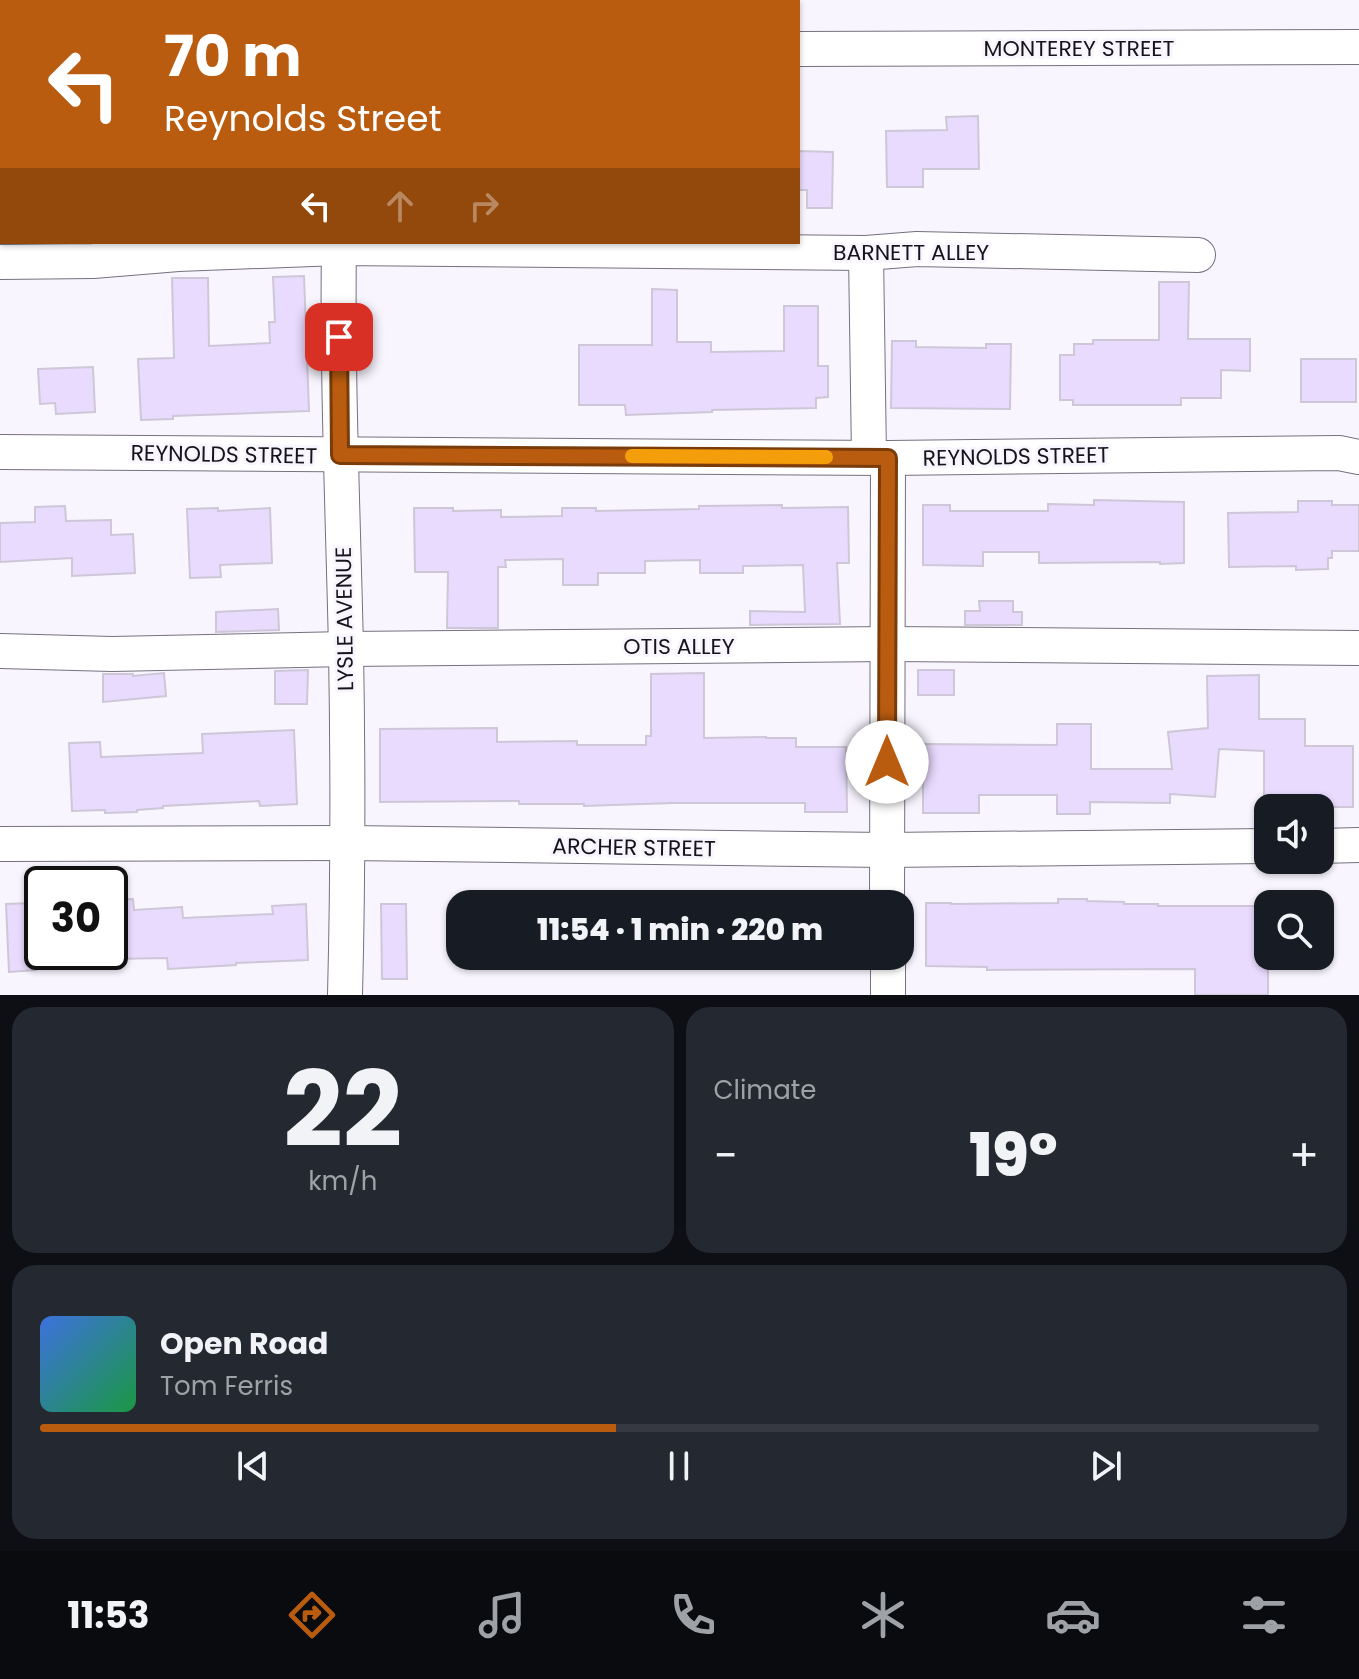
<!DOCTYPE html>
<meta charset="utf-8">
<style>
body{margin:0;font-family:Poppins,sans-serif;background:#242831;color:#f1f3f6;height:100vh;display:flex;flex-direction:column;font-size:30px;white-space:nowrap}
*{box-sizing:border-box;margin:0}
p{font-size:26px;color:#9ea1a6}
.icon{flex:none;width:44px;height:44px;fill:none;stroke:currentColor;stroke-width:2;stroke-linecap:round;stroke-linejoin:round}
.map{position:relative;height:995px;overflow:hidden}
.drawer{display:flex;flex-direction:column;gap:12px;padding:12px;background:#0d0f14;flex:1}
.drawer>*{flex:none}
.top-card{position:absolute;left:0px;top:0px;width:800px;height:244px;box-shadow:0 2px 6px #0004;background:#ba5c0f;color:#fff;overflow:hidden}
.fabs{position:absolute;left:1254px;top:794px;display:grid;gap:16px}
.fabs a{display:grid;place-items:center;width:80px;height:80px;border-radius:16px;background:#171b24;box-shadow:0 2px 6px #0004;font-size:40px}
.speed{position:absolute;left:24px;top:866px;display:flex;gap:16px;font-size:40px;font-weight:700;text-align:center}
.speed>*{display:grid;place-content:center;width:104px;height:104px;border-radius:50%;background:#171b24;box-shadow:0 2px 6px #0004;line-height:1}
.speed .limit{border:4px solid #111;border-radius:12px;background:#fff;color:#111}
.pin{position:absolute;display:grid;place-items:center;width:68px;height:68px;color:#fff;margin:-34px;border-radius:16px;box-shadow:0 4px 12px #0006}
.me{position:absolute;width:88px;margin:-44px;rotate:0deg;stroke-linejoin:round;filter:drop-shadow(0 0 6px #0008)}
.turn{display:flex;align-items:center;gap:28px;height:168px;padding:0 32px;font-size:36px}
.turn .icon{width:104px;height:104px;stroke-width:2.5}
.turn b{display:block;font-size:56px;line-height:68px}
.lanes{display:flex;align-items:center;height:76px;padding:0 32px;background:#0003;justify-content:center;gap:40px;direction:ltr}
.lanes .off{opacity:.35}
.big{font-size:60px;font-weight:800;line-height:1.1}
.drawer .tile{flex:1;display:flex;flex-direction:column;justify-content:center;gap:12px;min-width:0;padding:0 28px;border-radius:24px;background:#242831}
.drawer .dial{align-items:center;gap:0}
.dial b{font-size:104px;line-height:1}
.song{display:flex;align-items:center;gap:24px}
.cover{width:96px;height:96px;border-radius:12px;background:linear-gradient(135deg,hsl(220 70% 55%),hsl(140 70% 35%))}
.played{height:8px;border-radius:4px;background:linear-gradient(90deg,#ba5c0f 45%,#363941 45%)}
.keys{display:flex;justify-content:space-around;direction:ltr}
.heat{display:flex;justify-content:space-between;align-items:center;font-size:44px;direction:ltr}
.drawer .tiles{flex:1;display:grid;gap:12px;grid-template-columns:1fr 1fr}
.tile:last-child{grid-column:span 2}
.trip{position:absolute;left:446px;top:890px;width:468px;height:80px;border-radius:24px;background:#171b24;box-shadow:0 2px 6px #0004;font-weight:800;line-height:80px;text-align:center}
.tabs{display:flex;height:128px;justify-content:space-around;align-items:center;background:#090b0e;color:#9ea1a6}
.tabs .icon{width:56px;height:56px}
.tabs .selected{color:#ba5c0f}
.tabs b{font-size:36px;color:#f1f3f6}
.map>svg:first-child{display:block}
</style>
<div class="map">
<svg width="1359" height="995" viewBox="0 0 1359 995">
<rect width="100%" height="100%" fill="#f9f5ff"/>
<g fill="#e9dbfe" stroke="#cdc7d7" stroke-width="2">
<path d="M 978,116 L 979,169 L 923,169 L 923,187 L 887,187 L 886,131 L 947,130 L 946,117 Z"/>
<path d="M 798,151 L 833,152 L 832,208 L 807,208 L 807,190 L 798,190 Z"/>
<path d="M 304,276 L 309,411 L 173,416 L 173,419 L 141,420 L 138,359 L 174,358 L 172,278 L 208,278 L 209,346 L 270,343 L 269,322 L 275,322 L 273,277 Z"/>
<path d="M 1159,282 L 1189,282 L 1188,339 L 1250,339 L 1250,371 L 1221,370 L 1221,398 L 1181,398 L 1181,405 L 1073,405 L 1073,400 L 1060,400 L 1060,355 L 1074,355 L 1074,344 L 1093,344 L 1093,340 L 1159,340 Z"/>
<path d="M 652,289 L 677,290 L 677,342 L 711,342 L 711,352 L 784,351 L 784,306 L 818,306 L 818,366 L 828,366 L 828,397 L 816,398 L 816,408 L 712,410 L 712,412 L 626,415 L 625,405 L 579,405 L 579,345 L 652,345 Z"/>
<path d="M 892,341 L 916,341 L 916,347 L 986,348 L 986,344 L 1011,344 L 1010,409 L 891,408 Z"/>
<rect x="1301" y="359" width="55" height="43"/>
<path d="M 93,367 L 95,412 L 56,414 L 55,403 L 40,404 L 38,369 Z"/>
<path d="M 1094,500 L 1184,502 L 1184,563 L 1160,564 L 1160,562 L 1039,563 L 1039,552 L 983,552 L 983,566 L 923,565 L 923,505 L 950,505 L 950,511 L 1048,511 L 1048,504 L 1094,505 Z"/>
<path d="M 1298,501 L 1332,501 L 1332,505 L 1359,505 L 1359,551 L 1332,551 L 1332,558 L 1328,558 L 1328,569 L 1296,570 L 1296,566 L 1229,567 L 1228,513 L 1298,512 Z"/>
<path d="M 782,505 L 782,508 L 848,507 L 849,563 L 837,563 L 840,624 L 750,625 L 750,611 L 805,612 L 803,565 L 743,566 L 743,573 L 700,573 L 700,560 L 645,561 L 645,573 L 598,573 L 598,585 L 563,585 L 563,559 L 505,560 L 506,567 L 498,567 L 498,628 L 447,628 L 448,572 L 415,572 L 414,508 L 453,508 L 453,511 L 501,510 L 501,517 L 562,516 L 562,508 L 596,508 L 596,511 L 699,509 L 699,506 Z"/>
<path d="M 65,506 L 66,521 L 111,520 L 111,535 L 133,534 L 135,573 L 72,576 L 72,558 L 0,562 L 0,523 L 35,522 L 35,507 Z"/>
<path d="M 218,508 L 218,511 L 270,508 L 272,563 L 220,565 L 221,577 L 190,578 L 187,509 Z"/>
<path d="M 979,601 L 1013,601 L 1013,612 L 1022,612 L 1022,625 L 965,625 L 965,611 L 980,611 Z"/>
<path d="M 278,609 L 279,630 L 216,632 L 216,612 Z"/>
<path d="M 308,670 L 307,704 L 275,704 L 275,671 Z"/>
<rect x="918" y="670" width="36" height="25"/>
<path d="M 164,673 L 166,696 L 103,702 L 103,674 L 133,674 L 133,676 Z"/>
<path d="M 704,673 L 704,738 L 766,737 L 766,738 L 796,738 L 796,747 L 846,747 L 847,812 L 805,812 L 805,803 L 673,803 L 584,806 L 584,804 L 519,804 L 519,801 L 380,802 L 380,729 L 497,728 L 497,742 L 577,741 L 577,745 L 646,745 L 646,736 L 651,736 L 651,674 Z"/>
<path d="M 1259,675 L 1259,719 L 1305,719 L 1305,746 L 1353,746 L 1353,807 L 1282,807 L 1282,799 L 1264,799 L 1264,751 L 1219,749 L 1215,797 L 1170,794 L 1170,803 L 1090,802 L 1090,814 L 1057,814 L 1057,795 L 979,795 L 979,813 L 923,813 L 923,744 L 1057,745 L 1057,724 L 1091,724 L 1091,769 L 1172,769 L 1168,732 L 1208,728 L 1207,676 Z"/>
<path d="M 294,730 L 297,804 L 260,806 L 259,801 L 163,806 L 163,808 L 137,810 L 137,812 L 105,813 L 105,810 L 72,811 L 69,743 L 100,742 L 101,757 L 203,753 L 202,734 Z"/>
<path d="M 133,899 L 134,910 L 182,907 L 183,918 L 273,914 L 272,906 L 306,904 L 308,960 L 236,963 L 236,965 L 168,969 L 167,958 L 110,959 L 110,900 Z"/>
<path d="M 1058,899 L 1087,899 L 1087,901 L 1124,902 L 1124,904 L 1158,904 L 1158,906 L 1268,906 L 1268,995 L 1195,995 L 1195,969 L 987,970 L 987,967 L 926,966 L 926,903 L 951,903 L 951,904 L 1058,903 Z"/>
<path d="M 33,903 L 36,970 L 9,972 L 6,904 Z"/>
<path d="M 381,904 L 406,904 L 407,979 L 382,979 Z"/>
</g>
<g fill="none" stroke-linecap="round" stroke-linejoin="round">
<defs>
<g id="minor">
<path d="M 0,41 L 2,41"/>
<path d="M 798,49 L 1359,47"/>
<path d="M 339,242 C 337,378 343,513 346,649 C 348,764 348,880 345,995"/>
<path d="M 866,253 L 869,457"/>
<path d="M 0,262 L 93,261 L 178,254 L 339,248 L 866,253 L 917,249 L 1198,255"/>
<path d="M 0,452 L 888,458 L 1339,453 L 1359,457"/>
<path d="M 0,651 L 112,654 L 346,649 L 888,644 L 1359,648"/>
<path d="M 0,844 L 348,843 L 886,850 L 1268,846"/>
<path d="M 1320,846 L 1359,845"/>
<path d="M 887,904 L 888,458"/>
<path d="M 888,956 L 888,995"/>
</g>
</defs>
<use href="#minor" stroke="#76707f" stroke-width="36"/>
<use href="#minor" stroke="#fff" stroke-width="34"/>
</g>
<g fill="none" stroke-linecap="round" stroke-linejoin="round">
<defs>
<path id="route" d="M 339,337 L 340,455 L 888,458 L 887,762"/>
</defs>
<use href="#route" stroke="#793c0a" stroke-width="20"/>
<use href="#route" stroke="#ba5c0f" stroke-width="14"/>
<path stroke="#f59e0b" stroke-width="14" d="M 632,456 L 826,457"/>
</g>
<g text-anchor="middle" stroke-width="6" stroke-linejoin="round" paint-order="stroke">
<g font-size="22" fill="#161419" stroke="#f9f5ff">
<text x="1079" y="56">MONTEREY STREET</text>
<text x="911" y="260">BARNETT ALLEY</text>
<text transform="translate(224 454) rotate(1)" y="8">REYNOLDS STREET</text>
<text transform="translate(1016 456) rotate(-1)" y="8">REYNOLDS STREET</text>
<text transform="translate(344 619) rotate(-91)" y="8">LYSLE AVENUE</text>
<text x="679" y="654">OTIS ALLEY</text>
<text transform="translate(634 847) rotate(1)" y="8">ARCHER STREET</text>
</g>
</g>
</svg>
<div class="fabs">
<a><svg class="icon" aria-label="sound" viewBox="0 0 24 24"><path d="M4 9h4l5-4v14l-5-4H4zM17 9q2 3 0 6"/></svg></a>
<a><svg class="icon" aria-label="search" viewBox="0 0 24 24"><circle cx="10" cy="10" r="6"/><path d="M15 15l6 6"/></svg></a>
</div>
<div class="speed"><div class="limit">30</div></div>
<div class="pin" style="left:339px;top:337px;background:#d93025"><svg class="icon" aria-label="arrive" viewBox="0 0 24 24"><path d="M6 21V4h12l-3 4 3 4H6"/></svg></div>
<svg class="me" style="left:887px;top:762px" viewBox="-20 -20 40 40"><circle r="19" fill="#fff"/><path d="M0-13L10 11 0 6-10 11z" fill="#ba5c0f"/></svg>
<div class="trip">11:54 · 1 min · 220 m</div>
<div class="top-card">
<div class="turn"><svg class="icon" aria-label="left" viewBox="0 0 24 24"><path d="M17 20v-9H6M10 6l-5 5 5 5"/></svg><div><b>70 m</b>Reynolds Street</div></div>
<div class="lanes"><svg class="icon" aria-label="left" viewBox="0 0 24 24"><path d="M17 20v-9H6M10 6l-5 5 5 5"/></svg><svg class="icon off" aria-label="ahead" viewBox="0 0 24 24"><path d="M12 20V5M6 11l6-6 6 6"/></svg><svg class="icon off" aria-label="right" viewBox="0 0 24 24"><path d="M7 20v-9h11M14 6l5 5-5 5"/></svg></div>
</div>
</div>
<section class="drawer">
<div class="tiles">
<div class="tile dial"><b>22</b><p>km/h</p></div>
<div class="tile"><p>Climate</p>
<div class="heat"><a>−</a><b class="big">19°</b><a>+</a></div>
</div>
<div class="tile">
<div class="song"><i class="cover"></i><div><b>Open Road</b><p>Tom Ferris</p></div></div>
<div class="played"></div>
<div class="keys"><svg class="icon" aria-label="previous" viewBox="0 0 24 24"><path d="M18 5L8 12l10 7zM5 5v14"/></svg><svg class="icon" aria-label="pause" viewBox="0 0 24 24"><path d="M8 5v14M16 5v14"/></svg><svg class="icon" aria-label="next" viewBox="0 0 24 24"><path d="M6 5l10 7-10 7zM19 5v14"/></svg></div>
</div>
</div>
</section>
<nav class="tabs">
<b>11:53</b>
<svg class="icon selected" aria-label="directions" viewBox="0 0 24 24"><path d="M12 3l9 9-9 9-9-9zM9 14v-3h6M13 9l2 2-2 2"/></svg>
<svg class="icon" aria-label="music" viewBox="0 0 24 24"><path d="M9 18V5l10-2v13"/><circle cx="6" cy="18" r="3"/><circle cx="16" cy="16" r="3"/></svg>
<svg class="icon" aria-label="phone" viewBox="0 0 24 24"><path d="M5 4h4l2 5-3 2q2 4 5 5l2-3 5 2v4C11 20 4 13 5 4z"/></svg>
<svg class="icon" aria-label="climate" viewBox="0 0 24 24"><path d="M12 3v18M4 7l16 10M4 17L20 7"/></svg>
<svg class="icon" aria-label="car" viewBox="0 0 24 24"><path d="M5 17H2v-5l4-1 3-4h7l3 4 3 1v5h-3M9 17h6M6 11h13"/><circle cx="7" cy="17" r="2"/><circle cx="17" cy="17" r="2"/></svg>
<svg class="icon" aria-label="filters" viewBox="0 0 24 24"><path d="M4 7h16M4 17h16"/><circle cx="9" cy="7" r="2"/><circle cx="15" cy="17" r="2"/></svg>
</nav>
